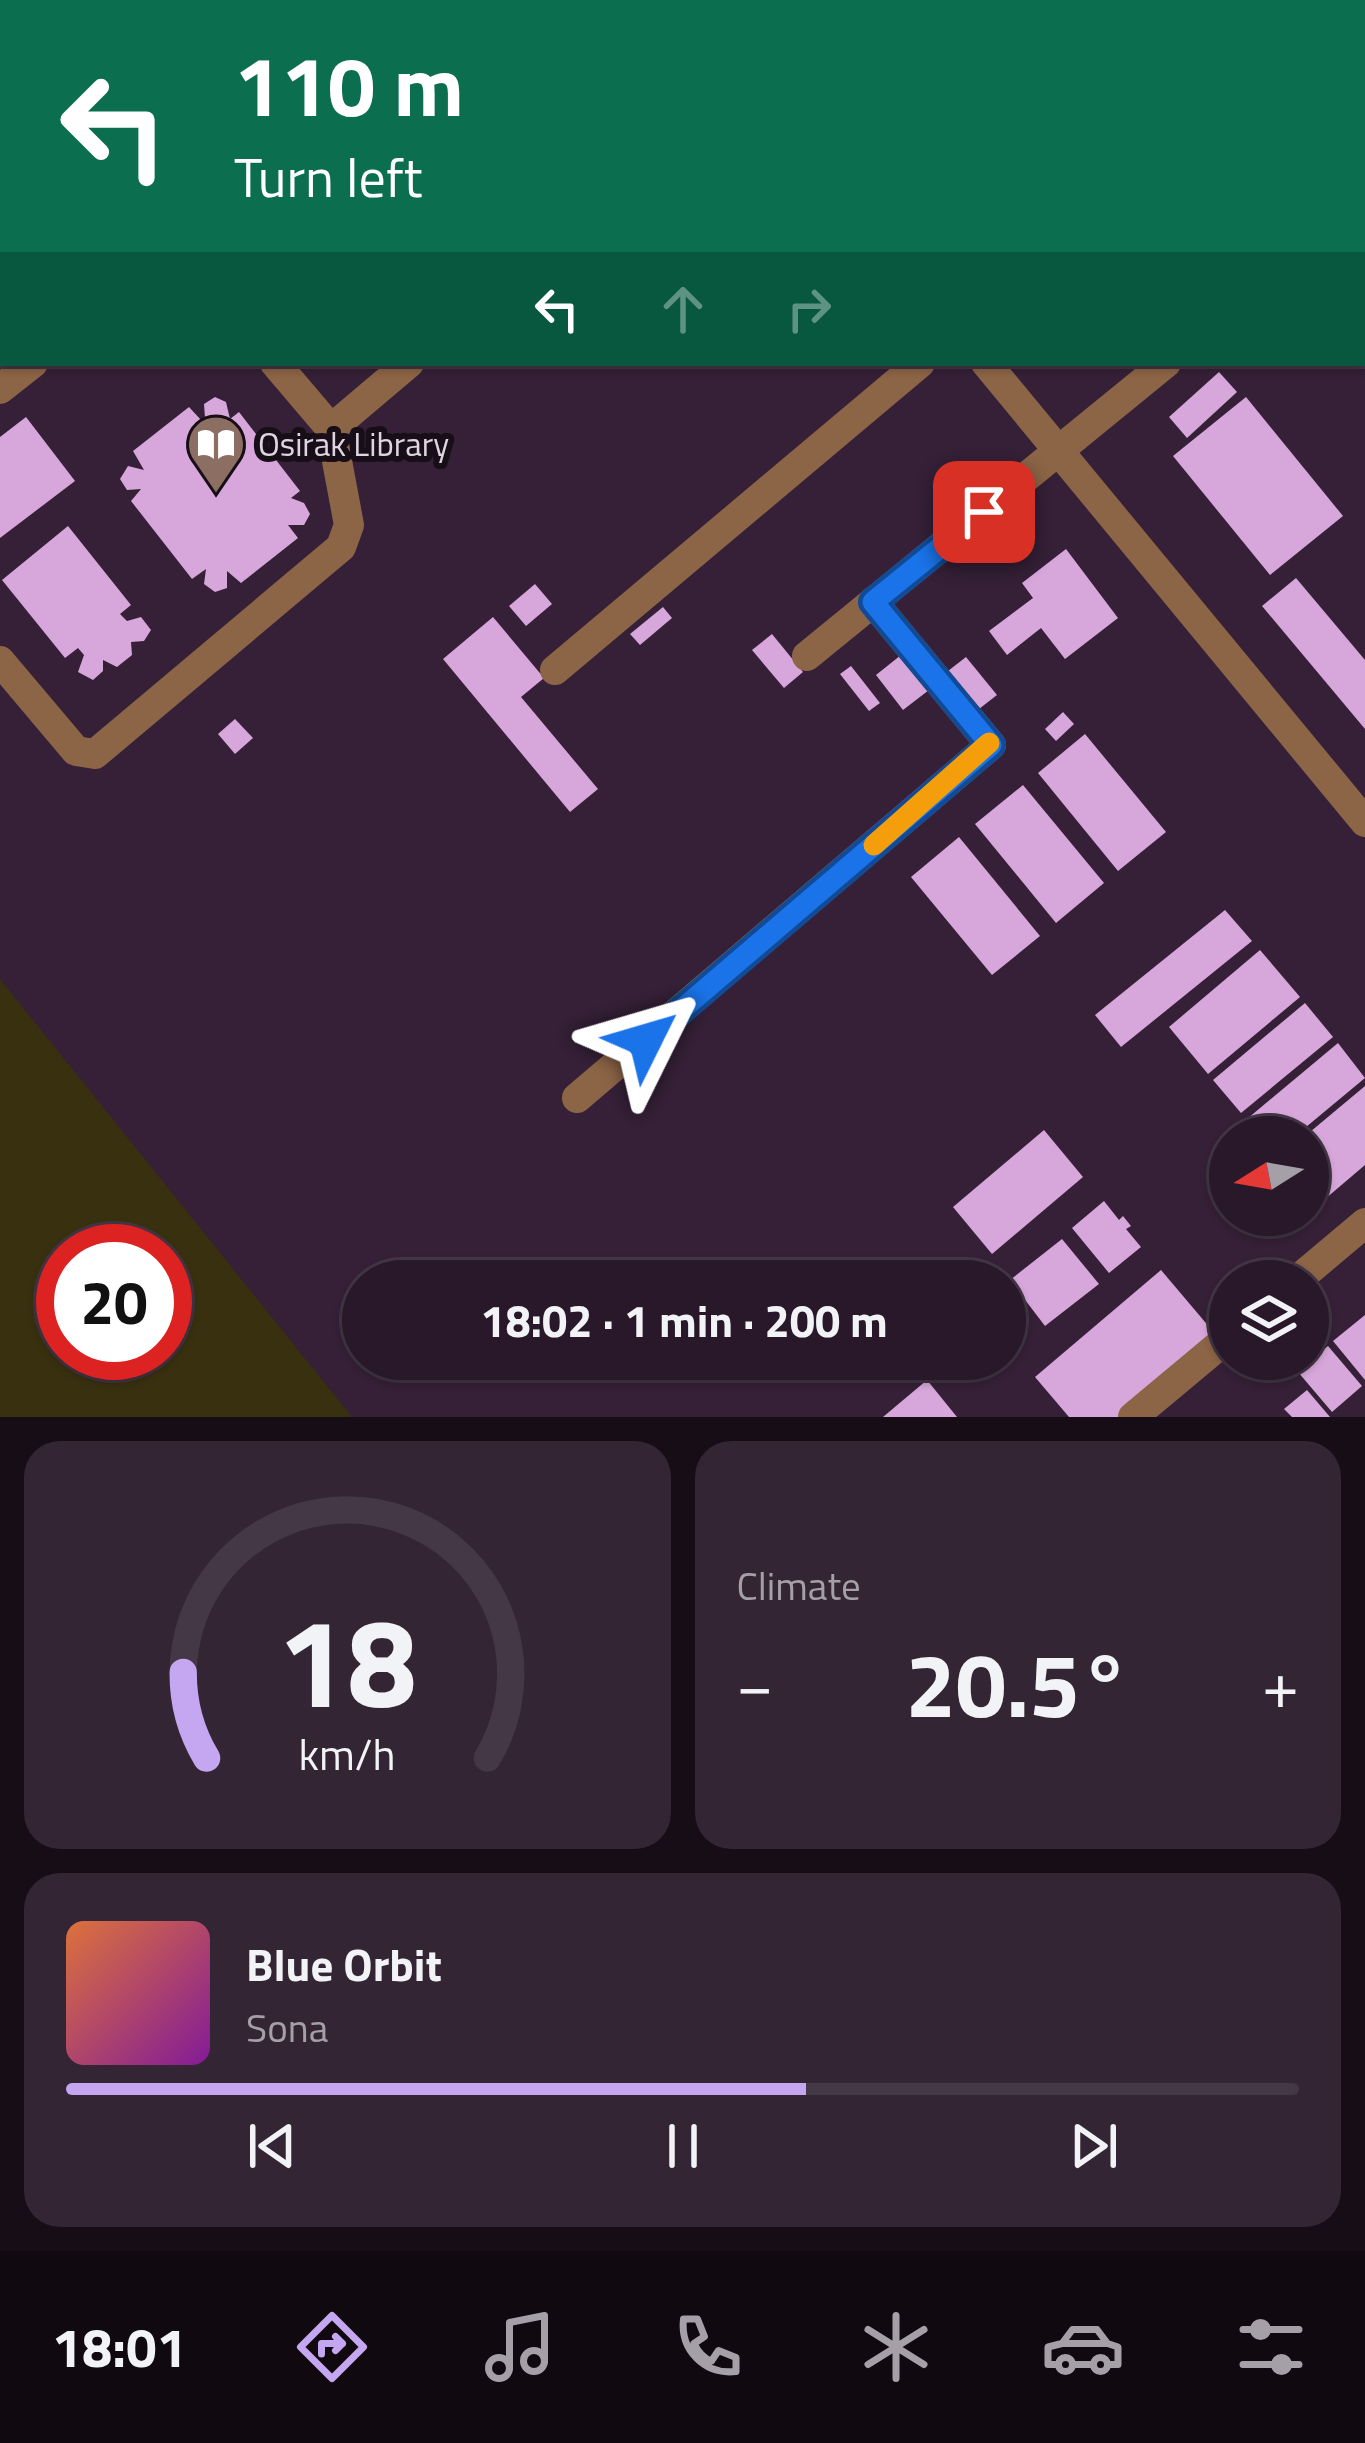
<!DOCTYPE html>
<meta charset="utf-8">
<style>
body{margin:0;font-family:"Titillium Web",sans-serif;background:#342535;color:#f1f3f6;height:100vh;display:flex;flex-direction:column;font-size:45px;white-space:nowrap}
*{box-sizing:border-box;margin:0}
p{font-size:39px;color:#a5a0a8}
.icon{flex:none;width:66px;height:66px;fill:none;stroke:currentColor;stroke-width:2;stroke-linecap:round;stroke-linejoin:round}
.map{position:relative;height:1417px;overflow:hidden}
.panel{display:flex;flex-direction:column;gap:24px;padding:24px;background:#160d17;flex:1}
.panel>*{flex:none}
.top-card{position:absolute;left:0px;top:0px;width:1365px;height:366px;box-shadow:0 3px 9px #0004,0 0 0 3px #443746;background:#0b6e4f;color:#fff;overflow:hidden}
.needle{width:78px;rotate:259deg}
.tools{position:absolute;left:1209px;top:1116px;display:grid;gap:24px}
.tools a{display:grid;place-items:center;width:120px;height:120px;border-radius:50%;background:#281829;box-shadow:0 3px 9px #0004,0 0 0 3px #443746;font-size:60px}
.speed{position:absolute;left:36px;top:1224px;display:flex;gap:24px;font-size:60px;font-weight:700;text-align:center}
.speed>*{display:grid;place-content:center;width:156px;height:156px;border-radius:50%;background:#281829;box-shadow:0 3px 9px #0004,0 0 0 3px #443746;line-height:1}
.speed .limit{border:18px solid #d22;background:#fff;color:#111}
.pin{position:absolute;display:grid;place-items:center;width:102px;height:102px;color:#fff;margin:-51px;border-radius:24px;box-shadow:0 6px 18px #0006}
.me{position:absolute;width:132px;margin:-66px;rotate:50deg;stroke-linejoin:round;filter:drop-shadow(0 0 9px #0008)}
.turn{display:flex;align-items:center;gap:42px;height:252px;padding:0 36px;font-size:54px}
.turn .icon{width:156px;height:156px;stroke-width:2.5}
.turn b{display:block;font-size:84px;line-height:102px}
.lanes{display:flex;align-items:center;height:114px;padding:0 36px;background:#0003;justify-content:center;gap:60px;direction:ltr}
.lanes .off{opacity:.35}
.big{font-size:90px;font-weight:700;line-height:1.1}
.panel .widget{flex:1;display:flex;flex-direction:column;justify-content:center;gap:18px;min-width:0;padding:0 42px;border-radius:36px;background:#342535}
.panel .dial{align-items:center;gap:0}
.dial svg{height:312px;overflow:visible;fill:none;stroke:#443746;stroke-width:7;stroke-linecap:round;text-anchor:middle}
.dial text{fill:#f1f3f6;stroke:none}
.song{display:flex;align-items:center;gap:36px}
.cover{width:144px;height:144px;border-radius:18px;background:linear-gradient(135deg,hsl(20 70% 55%),hsl(290 70% 35%))}
.played{height:12px;border-radius:6px;background:linear-gradient(90deg,#c5a7f1 60%,#443746 60%)}
.keys{display:flex;justify-content:space-around;direction:ltr}
.heat{display:flex;justify-content:space-between;align-items:center;font-size:66px;direction:ltr}
.panel .tiles{flex:1;display:grid;gap:24px;grid-template-columns:1fr 1fr}
.widget:last-child{grid-column:span 2}
.trip{position:absolute;left:342px;top:1260px;width:684px;height:120px;border-radius:60px;background:#281829;box-shadow:0 3px 9px #0004,0 0 0 3px #443746;font-weight:700;line-height:120px;text-align:center}
.menu{display:flex;height:192px;justify-content:space-around;align-items:center;background:#100a10;color:#a5a0a8}
.menu .icon{width:84px;height:84px}
.menu .current{color:#c5a7f1}
.menu b{font-size:54px;color:#f1f3f6}
.map>svg:first-child{display:block}
</style>
<div class="map">
<svg width="1365" height="1417" viewBox="0 0 1365 1417">
<rect width="100%" height="100%" fill="#352037"/>
<path fill="#38300f" fill-rule="evenodd" d="M 0,979 L 352,1417 L 0,1417 ZM 63,1251 L 165,1251 L 165,1353 L 63,1353 Z"/>
<g fill="#d7a6da">
<path d="M 1219,372 L 1237,392 L 1187,438 L 1169,417 Z"/>
<path d="M 215,397 L 226,402 L 230,419 L 239,412 L 300,491 L 291,498 L 304,503 L 310,514 L 304,525 L 288,525 L 298,538 L 241,583 L 227,571 L 227,588 L 215,592 L 204,584 L 206,569 L 192,579 L 131,501 L 141,489 L 127,490 L 120,479 L 128,466 L 144,470 L 133,451 L 189,407 L 201,420 L 205,418 L 204,404 Z"/>
<path d="M 1246,397 L 1343,516 L 1270,575 L 1173,456 Z"/>
<path d="M 26,417 L 75,481 L 0,538 L 0,437 Z"/>
<path d="M 68,526 L 131,605 L 120,614 L 127,621 L 141,617 L 151,630 L 144,641 L 131,642 L 132,655 L 117,667 L 103,660 L 103,671 L 93,680 L 78,672 L 84,655 L 78,648 L 65,658 L 2,580 Z"/>
<path d="M 1066,549 L 1118,618 L 1065,659 L 1041,628 L 1007,655 L 989,631 L 1033,598 L 1022,583 Z"/>
<path d="M 1296,578 L 1365,660 L 1365,729 L 1262,606 Z"/>
<path d="M 535,584 L 552,604 L 526,626 L 509,606 Z"/>
<path d="M 663,607 L 672,618 L 640,645 L 630,634 Z"/>
<path d="M 493,617 L 544,678 L 521,697 L 598,789 L 570,812 L 443,659 Z"/>
<path d="M 772,634 L 803,672 L 784,688 L 752,650 Z"/>
<path d="M 901,655 L 929,690 L 903,710 L 876,675 Z"/>
<path d="M 966,657 L 997,695 L 979,709 L 948,671 Z"/>
<path d="M 851,666 L 880,703 L 869,711 L 840,674 Z"/>
<path d="M 1063,712 L 1074,724 L 1056,741 L 1045,729 Z"/>
<path d="M 235,719 L 253,738 L 235,754 L 218,734 Z"/>
<path d="M 1085,734 L 1166,832 L 1118,871 L 1038,773 Z"/>
<path d="M 1023,785 L 1104,883 L 1056,923 L 975,824 Z"/>
<path d="M 959,837 L 1040,936 L 992,975 L 911,877 Z"/>
<path d="M 1225,910 L 1252,941 L 1121,1047 L 1095,1015 Z"/>
<path d="M 1260,950 L 1300,997 L 1208,1074 L 1169,1027 Z"/>
<path d="M 1305,1003 L 1333,1037 L 1241,1113 L 1213,1080 Z"/>
<path d="M 1338,1043 L 1365,1078 L 1294,1137 L 1261,1137 L 1247,1119 Z"/>
<path d="M 1365,1086 L 1365,1165 L 1318,1205 L 1308,1193 L 1308,1137 L 1304,1137 Z"/>
<path d="M 1044,1130 L 1083,1177 L 992,1254 L 953,1207 Z"/>
<path d="M 1104,1201 L 1119,1220 L 1123,1216 L 1131,1226 L 1126,1229 L 1141,1247 L 1109,1273 L 1072,1228 Z"/>
<path d="M 1062,1239 L 1099,1284 L 1045,1326 L 1010,1280 Z"/>
<path d="M 1161,1270 L 1216,1335 L 1120,1417 L 1069,1417 L 1035,1377 Z"/>
<path d="M 1365,1315 L 1365,1380 L 1333,1341 Z"/>
<path d="M 1328,1346 L 1362,1386 L 1332,1412 L 1298,1372 Z"/>
<path d="M 927,1380 L 957,1417 L 883,1417 Z"/>
<path d="M 1307,1390 L 1330,1417 L 1292,1417 L 1284,1409 Z"/>
</g>
<g fill="none" stroke-linecap="round" stroke-linejoin="round">
<g stroke="#8c6446" stroke-width="30">
<path d="M 285,0 L 287,3"/>
<path d="M 839,3 L 843,0"/>
<path d="M 1362,201 L 1365,198"/>
<path d="M 986,363 L 1365,822"/>
<path d="M 0,389 L 33,363"/>
<path d="M 331,429 L 409,363"/>
<path d="M 807,656 L 1166,363"/>
<path d="M 0,661 L 76,751 L 95,754 L 341,547 L 349,525 L 331,429 L 275,363"/>
<path d="M 555,670 L 920,363"/>
<path d="M 577,1098 L 991,745 L 873,602"/>
<path d="M 1296,1281 L 1365,1223"/>
<path d="M 1133,1417 L 1230,1336"/>
</g>
</g>
<g fill="none" stroke-linecap="round" stroke-linejoin="round">
<defs>
<path id="route" d="M 646,1040 L 991,745 L 873,602 L 984,512"/>
</defs>
<use href="#route" stroke="#114b97" stroke-width="30"/>
<use href="#route" stroke="#1a73e8" stroke-width="21"/>
<path stroke="#f59e0b" stroke-width="21" d="M 874,845 L 989,743"/>
</g>
<defs>
<symbol id="library-pin" viewBox="-11 -11 22 30"><path d="M0 17L-7.5 6A9.5 9.5 0 1 1 7.5 6Z" fill="#8d6e63" stroke="#170e18"/><path d="M-6-4Q-3-5.5-.7-3.5V5Q-3 3-6 4ZM6-4Q3-5.5 .7-3.5V5Q3 3 6 4Z" fill="#fff"/></symbol>
</defs>
<g fill-rule="evenodd">
<use href="#library-pin" x="183" y="411" width="66" height="90"/>
</g>
<g text-anchor="middle" stroke-width="12" stroke-linejoin="round" paint-order="stroke">
<g font-size="33" fill="#e1d3e2" stroke="#170e18" text-anchor="start">
<text x="258" y="456">Osirak Library</text>
</g>
</g>
</svg>
<div class="tools">
<a><svg class="needle" viewBox="-14 -14 28 28"><path d="M0-13l5 13h-10z" fill="#e53935"/><path d="M0 13l5-13h-10z" fill="#a5a0a8"/></svg></a>
<a><svg class="icon" aria-label="layers" viewBox="0 0 24 24"><path d="M12 4l9 5-9 5-9-5zM3 14l9 5 9-5"/></svg></a>
</div>
<div class="speed"><div class="limit">20</div></div>
<div class="pin" style="left:984px;top:512px;background:#d93025"><svg class="icon" aria-label="arrive" viewBox="0 0 24 24"><path d="M6 21V4h12l-3 4 3 4H6"/></svg></div>
<svg class="me" style="left:646px;top:1040px" viewBox="-20 -20 40 40"><path d="M0-17L14 15 0 8-14 15z" fill="#1a73e8" stroke="#fff" stroke-width="4"/></svg>
<div class="trip">18:02 · 1 min · 200 m</div>
<div class="top-card">
<div class="turn"><svg class="icon" aria-label="left" viewBox="0 0 24 24"><path d="M17 20v-9H6M10 6l-5 5 5 5"/></svg><div><b>110 m</b>Turn left</div></div>
<div class="lanes"><svg class="icon" aria-label="left" viewBox="0 0 24 24"><path d="M17 20v-9H6M10 6l-5 5 5 5"/></svg><svg class="icon off" aria-label="ahead" viewBox="0 0 24 24"><path d="M12 20V5M6 11l6-6 6 6"/></svg><svg class="icon off" aria-label="right" viewBox="0 0 24 24"><path d="M7 20v-9h11M14 6l5 5-5 5"/></svg></div>
</div>
</div>
<section class="panel">
<div class="tiles">
<div class="widget dial"><svg viewBox="0 0 100 80">
<path d="M14 69A42 42 0 1 1 86 69"/>
<path d="M14 69A42 42 0 0 1 8 47" stroke="#c5a7f1"/>
<text x="50" y="56" font-size="32" font-weight="700">18</text>
<text x="50" y="72" font-size="11">km/h</text>
</svg></div>
<div class="widget"><p>Climate</p>
<div class="heat"><a>−</a><b class="big">20.5°</b><a>+</a></div>
</div>
<div class="widget">
<div class="song"><i class="cover"></i><div><b>Blue Orbit</b><p>Sona</p></div></div>
<div class="played"></div>
<div class="keys"><svg class="icon" aria-label="previous" viewBox="0 0 24 24"><path d="M18 5L8 12l10 7zM5 5v14"/></svg><svg class="icon" aria-label="pause" viewBox="0 0 24 24"><path d="M8 5v14M16 5v14"/></svg><svg class="icon" aria-label="next" viewBox="0 0 24 24"><path d="M6 5l10 7-10 7zM19 5v14"/></svg></div>
</div>
</div>
</section>
<nav class="menu">
<b>18:01</b>
<svg class="icon current" aria-label="directions" viewBox="0 0 24 24"><path d="M12 3l9 9-9 9-9-9zM9 14v-3h6M13 9l2 2-2 2"/></svg>
<svg class="icon" aria-label="music" viewBox="0 0 24 24"><path d="M9 18V5l10-2v13"/><circle cx="6" cy="18" r="3"/><circle cx="16" cy="16" r="3"/></svg>
<svg class="icon" aria-label="phone" viewBox="0 0 24 24"><path d="M5 4h4l2 5-3 2q2 4 5 5l2-3 5 2v4C11 20 4 13 5 4z"/></svg>
<svg class="icon" aria-label="climate" viewBox="0 0 24 24"><path d="M12 3v18M4 7l16 10M4 17L20 7"/></svg>
<svg class="icon" aria-label="car" viewBox="0 0 24 24"><path d="M5 17H2v-5l4-1 3-4h7l3 4 3 1v5h-3M9 17h6M6 11h13"/><circle cx="7" cy="17" r="2"/><circle cx="17" cy="17" r="2"/></svg>
<svg class="icon" aria-label="filters" viewBox="0 0 24 24"><path d="M4 7h16M4 17h16"/><circle cx="9" cy="7" r="2"/><circle cx="15" cy="17" r="2"/></svg>
</nav>
